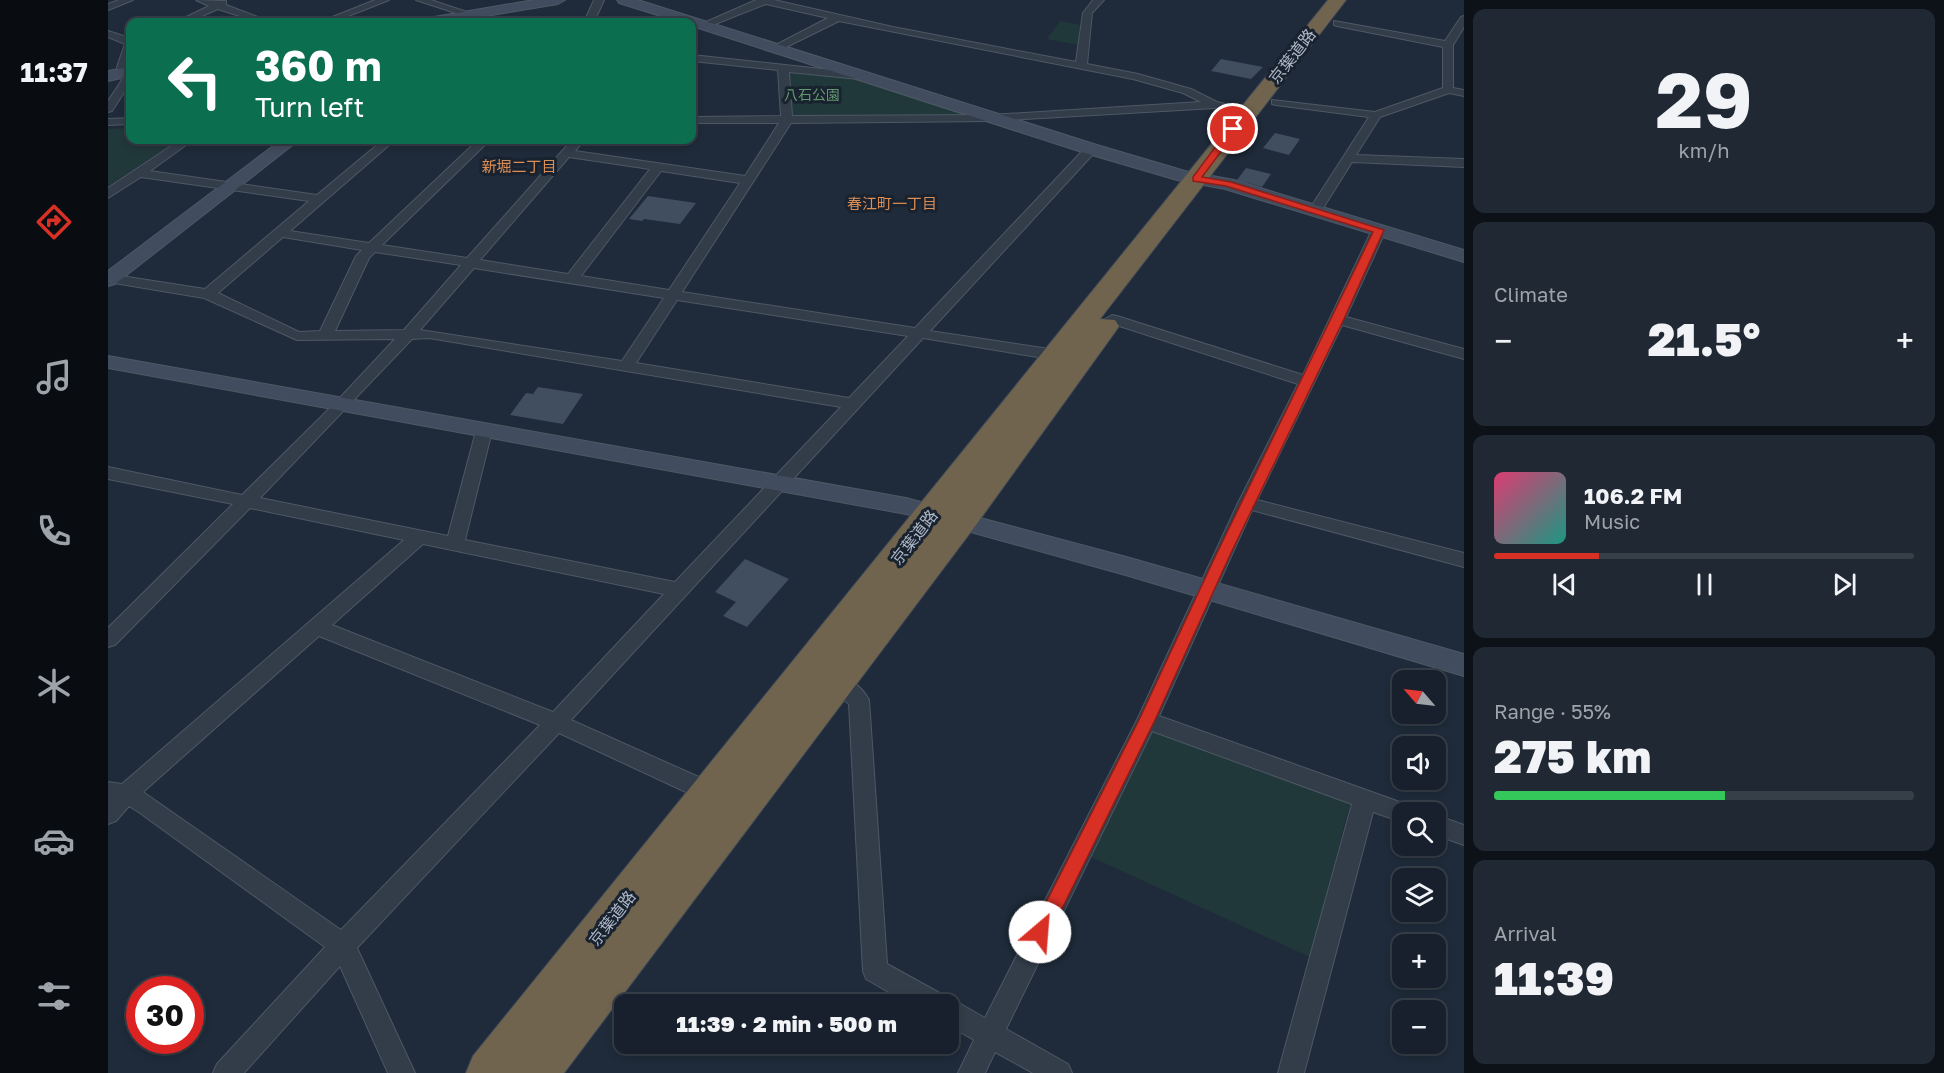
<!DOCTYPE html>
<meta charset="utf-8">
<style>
body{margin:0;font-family:"Golos Text","Noto Sans JP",sans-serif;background:#202834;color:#f1f3f6;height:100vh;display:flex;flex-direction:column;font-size:22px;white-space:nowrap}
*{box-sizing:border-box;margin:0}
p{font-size:20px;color:#9ea3a9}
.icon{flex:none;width:33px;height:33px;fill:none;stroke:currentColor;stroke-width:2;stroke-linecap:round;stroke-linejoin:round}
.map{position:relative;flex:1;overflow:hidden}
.drawer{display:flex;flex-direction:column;gap:9px;padding:9px;background:#0d1218;width:480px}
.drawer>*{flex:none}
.banner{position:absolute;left:18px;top:18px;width:570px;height:126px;border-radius:12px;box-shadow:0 3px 9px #0003,0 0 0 2px #363e48;background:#0b6e4f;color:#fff;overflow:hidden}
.needle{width:39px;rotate:298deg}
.fabs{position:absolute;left:1284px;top:670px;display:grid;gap:12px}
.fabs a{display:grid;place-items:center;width:54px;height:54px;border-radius:12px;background:#17202c;box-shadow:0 3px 9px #0003,0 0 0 2px #363e48;font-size:30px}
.speed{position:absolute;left:18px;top:976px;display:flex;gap:12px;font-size:30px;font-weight:700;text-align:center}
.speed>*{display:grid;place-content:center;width:78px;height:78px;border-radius:50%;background:#17202c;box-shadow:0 3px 9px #0003,0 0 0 2px #363e48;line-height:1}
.speed .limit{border:9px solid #d22;background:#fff;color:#111}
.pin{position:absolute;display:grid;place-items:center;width:51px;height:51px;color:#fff;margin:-26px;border:3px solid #fff;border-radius:50%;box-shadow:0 2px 6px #0007}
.me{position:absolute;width:66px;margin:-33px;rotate:27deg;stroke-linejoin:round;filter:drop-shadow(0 0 4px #0008)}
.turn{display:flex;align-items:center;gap:21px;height:126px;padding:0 30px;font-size:27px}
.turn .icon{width:78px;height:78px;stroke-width:2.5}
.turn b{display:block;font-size:42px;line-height:51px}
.big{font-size:45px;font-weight:800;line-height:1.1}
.drawer .card{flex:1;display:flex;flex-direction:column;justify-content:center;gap:9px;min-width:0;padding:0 21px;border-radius:12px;background:#202834}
.drawer .dial{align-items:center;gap:0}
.dial b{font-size:78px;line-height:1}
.song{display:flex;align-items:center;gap:18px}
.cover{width:72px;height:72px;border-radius:9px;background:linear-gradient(135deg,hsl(340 70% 55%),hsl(170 70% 35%))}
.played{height:6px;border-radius:3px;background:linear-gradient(90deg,#d93025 25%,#363e48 25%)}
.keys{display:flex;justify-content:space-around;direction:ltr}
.heat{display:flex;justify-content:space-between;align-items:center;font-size:33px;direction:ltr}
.charge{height:9px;border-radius:4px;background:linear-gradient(90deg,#34c759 55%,#363e48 0)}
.trip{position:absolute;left:506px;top:994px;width:345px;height:60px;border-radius:12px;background:#17202c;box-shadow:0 3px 9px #0003,0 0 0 2px #363e48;font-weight:800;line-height:60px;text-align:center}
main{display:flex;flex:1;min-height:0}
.tabs{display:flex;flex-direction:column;width:108px;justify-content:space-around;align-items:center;background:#090d12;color:#9ea3a9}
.tabs .icon{width:42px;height:42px}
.tabs .on{color:#d93025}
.tabs b{font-size:27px;color:#f1f3f6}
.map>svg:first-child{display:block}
</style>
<main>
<nav class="tabs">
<b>11:37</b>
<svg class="icon on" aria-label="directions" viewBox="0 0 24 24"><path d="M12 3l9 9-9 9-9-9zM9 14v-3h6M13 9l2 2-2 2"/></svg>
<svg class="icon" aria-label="music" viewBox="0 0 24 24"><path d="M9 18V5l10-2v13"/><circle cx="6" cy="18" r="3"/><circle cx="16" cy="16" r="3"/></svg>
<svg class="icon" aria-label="phone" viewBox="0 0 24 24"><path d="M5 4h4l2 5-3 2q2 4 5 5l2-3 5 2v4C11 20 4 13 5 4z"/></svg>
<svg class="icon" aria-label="climate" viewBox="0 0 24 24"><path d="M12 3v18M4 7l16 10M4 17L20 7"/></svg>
<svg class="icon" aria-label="car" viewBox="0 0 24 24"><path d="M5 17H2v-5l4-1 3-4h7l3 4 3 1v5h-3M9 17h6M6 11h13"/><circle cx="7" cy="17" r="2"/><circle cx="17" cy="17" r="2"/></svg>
<svg class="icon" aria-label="filters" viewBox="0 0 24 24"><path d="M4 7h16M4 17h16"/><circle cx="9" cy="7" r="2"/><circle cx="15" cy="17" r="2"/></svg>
</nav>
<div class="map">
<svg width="1356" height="1073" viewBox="0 0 1356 1073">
<rect width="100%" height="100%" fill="#1f2b3a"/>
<g fill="#21383b">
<path d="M 952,21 L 972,25 L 970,45 L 939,39 Z"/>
<path d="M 682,73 L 747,77 L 857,113 L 855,116 L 684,116 Z"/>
<path d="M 22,128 L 22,140 L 70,140 L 0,186 L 0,129 Z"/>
<path d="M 1042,727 L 1243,800 L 1202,957 L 981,856 Z"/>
</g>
<g fill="#404e60">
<path d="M 1113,59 L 1155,67 L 1143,79 L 1103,71 Z"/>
<path d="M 1167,133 L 1192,139 L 1181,155 L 1155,148 Z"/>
<path d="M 1138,168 L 1163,174 L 1154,187 L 1129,180 Z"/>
<path d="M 540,196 L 588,203 L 572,224 L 536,219 L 534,221 L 521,219 Z"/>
<path d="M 430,387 L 475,394 L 455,424 L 402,415 L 418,393 L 425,394 Z"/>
<path d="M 637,559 L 681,579 L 639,627 L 615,616 L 628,602 L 607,592 Z"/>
</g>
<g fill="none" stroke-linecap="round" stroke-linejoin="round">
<defs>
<g id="street">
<path d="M 11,0 L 25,0 L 0,10 L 0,4 Z"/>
<path d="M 88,0 L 118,1 L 118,5 L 163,22 L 150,22 L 110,9 L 80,22 L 68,22 L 101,6 Z"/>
<path d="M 267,0 L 281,0 L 225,22 L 212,22 Z"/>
<path d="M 308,0 L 323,0 L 368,15 L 360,17 Z"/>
<path d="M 486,0 L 496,0 L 486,22 L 476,22 Z"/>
<path d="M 648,0 L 666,0 L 785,27 L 968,62 L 975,13 L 985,0 L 996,0 L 984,13 L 979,64 L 1030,74 L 1083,89 L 1109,102 L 1142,110 L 1144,112 L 1138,115 L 1107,108 L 882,121 L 683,123 L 574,292 L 807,328 L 979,146 L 983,145 L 989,149 L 987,152 L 822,331 L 948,350 L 956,355 L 948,360 L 815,338 L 463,720 L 611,786 L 614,793 L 611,800 L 603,802 L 595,800 L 451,733 L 249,948 L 307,1073 L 280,1073 L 232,966 L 136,1073 L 105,1073 L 109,1064 L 217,947 L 32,813 L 21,806 L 8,821 L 0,824 L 0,782 L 14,784 L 296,540 L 142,508 L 7,645 L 0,647 L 0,628 L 125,504 L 0,479 L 0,467 L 134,495 L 228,402 L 287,339 L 189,340 L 96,298 L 0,282 L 0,274 L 97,289 L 201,201 L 33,177 L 0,198 L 0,188 L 72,140 L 85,140 L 42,171 L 209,195 L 275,140 L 287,140 L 182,231 L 261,243 L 370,140 L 382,140 L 274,245 L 359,258 L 464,140 L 476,140 L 467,151 L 637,176 L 671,123 L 584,123 L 584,117 L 673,116 L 670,70 L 584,61 L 584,55 L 751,73 L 756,76 L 751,79 L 681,72 L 684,116 L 882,115 L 1093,102 L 1075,93 L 1025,79 L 731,21 L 668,52 L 663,49 L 664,47 L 720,18 L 658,4 L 597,28 L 589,26 ZM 461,157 L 542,169 L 460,274 L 372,260 ZM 553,171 L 632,183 L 561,290 L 473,276 ZM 175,237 L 254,250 L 248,256 L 212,331 L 191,332 L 110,293 ZM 267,252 L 353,265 L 296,330 L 227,331 L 261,258 ZM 366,268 L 556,298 L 514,361 L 312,330 ZM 569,300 L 800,336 L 741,398 L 528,363 ZM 321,338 L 733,407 L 567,582 L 357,540 L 384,431 L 382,427 L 370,427 L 368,431 L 340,536 L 152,498 L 304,339 ZM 315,544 L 556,594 L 445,712 L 224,625 ZM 211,636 L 432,725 L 233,930 L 35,792 Z"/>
<path d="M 1356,16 L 1356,27 L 1345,45 L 1345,88 L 1356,90 L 1356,96 L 1341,93 L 1272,117 L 1248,155 L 1356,159 L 1356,167 L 1244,162 L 1212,213 L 1202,213 L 1201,210 L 1261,117 L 1168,105 L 1164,104 L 1164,100 L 1267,112 L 1335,88 L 1335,47 L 1229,26 L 1226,25 L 1226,21 L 1337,41 L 1353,17 Z"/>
<path d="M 0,31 L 22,38 L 22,57 L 19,67 L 22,83 L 4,111 L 0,112 L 0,101 L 14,80 L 9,67 L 17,44 L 0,37 Z"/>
<path d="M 22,118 L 22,124 L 0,125 L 0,119 Z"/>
<path d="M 1271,226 L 1278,230 L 1238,317 L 1356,349 L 1356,359 L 1234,325 L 1149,500 L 1356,553 L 1356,567 L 1144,510 L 1051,716 L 1303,806 L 1306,813 L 1294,813 L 1294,822 L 1265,812 L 1196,1073 L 1170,1073 L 1244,804 L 1044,731 L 898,1029 L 960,1064 L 964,1073 L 925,1073 L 887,1052 L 877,1073 L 850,1073 L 866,1040 L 840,1025 L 840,1005 L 803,1005 L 758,979 L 755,971 L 741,704 L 720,687 L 717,681 L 720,675 C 734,671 755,687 761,700 L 779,964 L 837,996 L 838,999 L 849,1002 L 877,1018 L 1029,720 L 1130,503 L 1190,384 L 999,322 L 997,319 L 1004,315 L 1009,316 L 1195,375 L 1264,230 Z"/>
<path d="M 1328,815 L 1356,825 L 1356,845 L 1328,835 Z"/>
</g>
<g id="secondary">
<path d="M 426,0 L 457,0 L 450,4 L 342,22 L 313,22 L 320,18 Z"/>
<path d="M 509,0 L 530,0 L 989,145 L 1077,171 L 1126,180 L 1356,250 L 1356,262 L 1117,189 L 1069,180 L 977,153 L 584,26 L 584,22 L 572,22 L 511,3 Z"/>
<path d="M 22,67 L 22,76 L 0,81 L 0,71 Z"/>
<path d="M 173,140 L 191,140 L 7,284 L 0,286 L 0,271 Z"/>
<path d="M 0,356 L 798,498 L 1022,558 L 1356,654 L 1356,676 L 1021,576 L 798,514 L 0,368 Z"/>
</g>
<path id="highway" d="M 1220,0 L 1238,0 L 992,319 L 1007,320 L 1011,326 L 1007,332 L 865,529 L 456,1073 L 358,1073 L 365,1056 Z"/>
</defs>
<use href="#street" stroke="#4e5865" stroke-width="2"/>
<use href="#secondary" stroke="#4e5865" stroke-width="2"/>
<use href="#highway" stroke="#3e4855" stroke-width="2"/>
<use href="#street" fill="#333d4a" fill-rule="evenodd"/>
<use href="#secondary" fill="#414c5e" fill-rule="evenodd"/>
<use href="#highway" fill="#71644f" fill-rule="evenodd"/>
</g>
<path fill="#d93025" stroke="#8d1f18" stroke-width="1.5" d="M 1122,127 L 1130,129 L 1094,177 L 1123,182 L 1276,230 L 1236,319 L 1122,555 L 1047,720 L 939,939 L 932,941 L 926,939 L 923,932 L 926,926 L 1031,720 L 1108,555 L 1265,232 L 1118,186 L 1085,181 L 1085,177 Z"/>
<g text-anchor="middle" stroke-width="6" stroke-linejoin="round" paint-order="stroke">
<g font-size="14" fill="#63996f" stroke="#19222f">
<text x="704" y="100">八石公園</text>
</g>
<g font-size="15" fill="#db8e55" stroke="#19222f">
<text x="411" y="172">新堀二丁目</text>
<text x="784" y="209">春江町一丁目</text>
</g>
<g font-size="16" fill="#aeb8c7" stroke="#19222f">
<text transform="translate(1184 56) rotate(-52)" y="6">京葉道路</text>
<text transform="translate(806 537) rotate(-52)" y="6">京葉道路</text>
<text transform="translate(504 918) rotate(-52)" y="6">京葉道路</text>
</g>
</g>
</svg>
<div class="fabs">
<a><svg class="needle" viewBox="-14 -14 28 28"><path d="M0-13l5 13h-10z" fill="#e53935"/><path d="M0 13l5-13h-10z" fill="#9ea3a9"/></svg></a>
<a><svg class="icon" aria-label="sound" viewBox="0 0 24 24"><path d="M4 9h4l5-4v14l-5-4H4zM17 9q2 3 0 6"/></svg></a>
<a><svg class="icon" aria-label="search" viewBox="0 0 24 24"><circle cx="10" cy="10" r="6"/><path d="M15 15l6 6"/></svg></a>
<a><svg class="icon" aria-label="layers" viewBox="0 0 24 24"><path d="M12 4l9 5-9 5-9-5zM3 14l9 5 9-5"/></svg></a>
<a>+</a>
<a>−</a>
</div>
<div class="speed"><div class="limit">30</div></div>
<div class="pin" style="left:1125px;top:129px;background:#d93025"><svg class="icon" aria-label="arrive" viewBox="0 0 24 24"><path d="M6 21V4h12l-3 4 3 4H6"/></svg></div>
<svg class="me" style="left:932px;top:932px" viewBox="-20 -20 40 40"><circle r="19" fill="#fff"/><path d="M0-13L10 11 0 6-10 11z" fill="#d93025"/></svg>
<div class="trip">11:39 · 2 min · 500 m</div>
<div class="banner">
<div class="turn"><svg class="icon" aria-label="left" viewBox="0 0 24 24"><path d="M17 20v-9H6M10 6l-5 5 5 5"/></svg><div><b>360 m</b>Turn left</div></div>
</div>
</div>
<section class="drawer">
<div class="card dial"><b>29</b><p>km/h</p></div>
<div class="card"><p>Climate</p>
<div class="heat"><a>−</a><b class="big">21.5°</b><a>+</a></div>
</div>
<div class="card">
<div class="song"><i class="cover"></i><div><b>106.2 FM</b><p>Music</p></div></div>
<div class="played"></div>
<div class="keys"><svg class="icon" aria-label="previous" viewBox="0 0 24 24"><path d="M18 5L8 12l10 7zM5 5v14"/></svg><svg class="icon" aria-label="pause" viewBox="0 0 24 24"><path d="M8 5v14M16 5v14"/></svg><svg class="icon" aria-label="next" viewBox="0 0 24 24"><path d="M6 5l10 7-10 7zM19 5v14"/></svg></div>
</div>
<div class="card"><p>Range · 55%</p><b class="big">275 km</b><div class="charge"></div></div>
<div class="card"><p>Arrival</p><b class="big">11:39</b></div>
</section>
</main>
